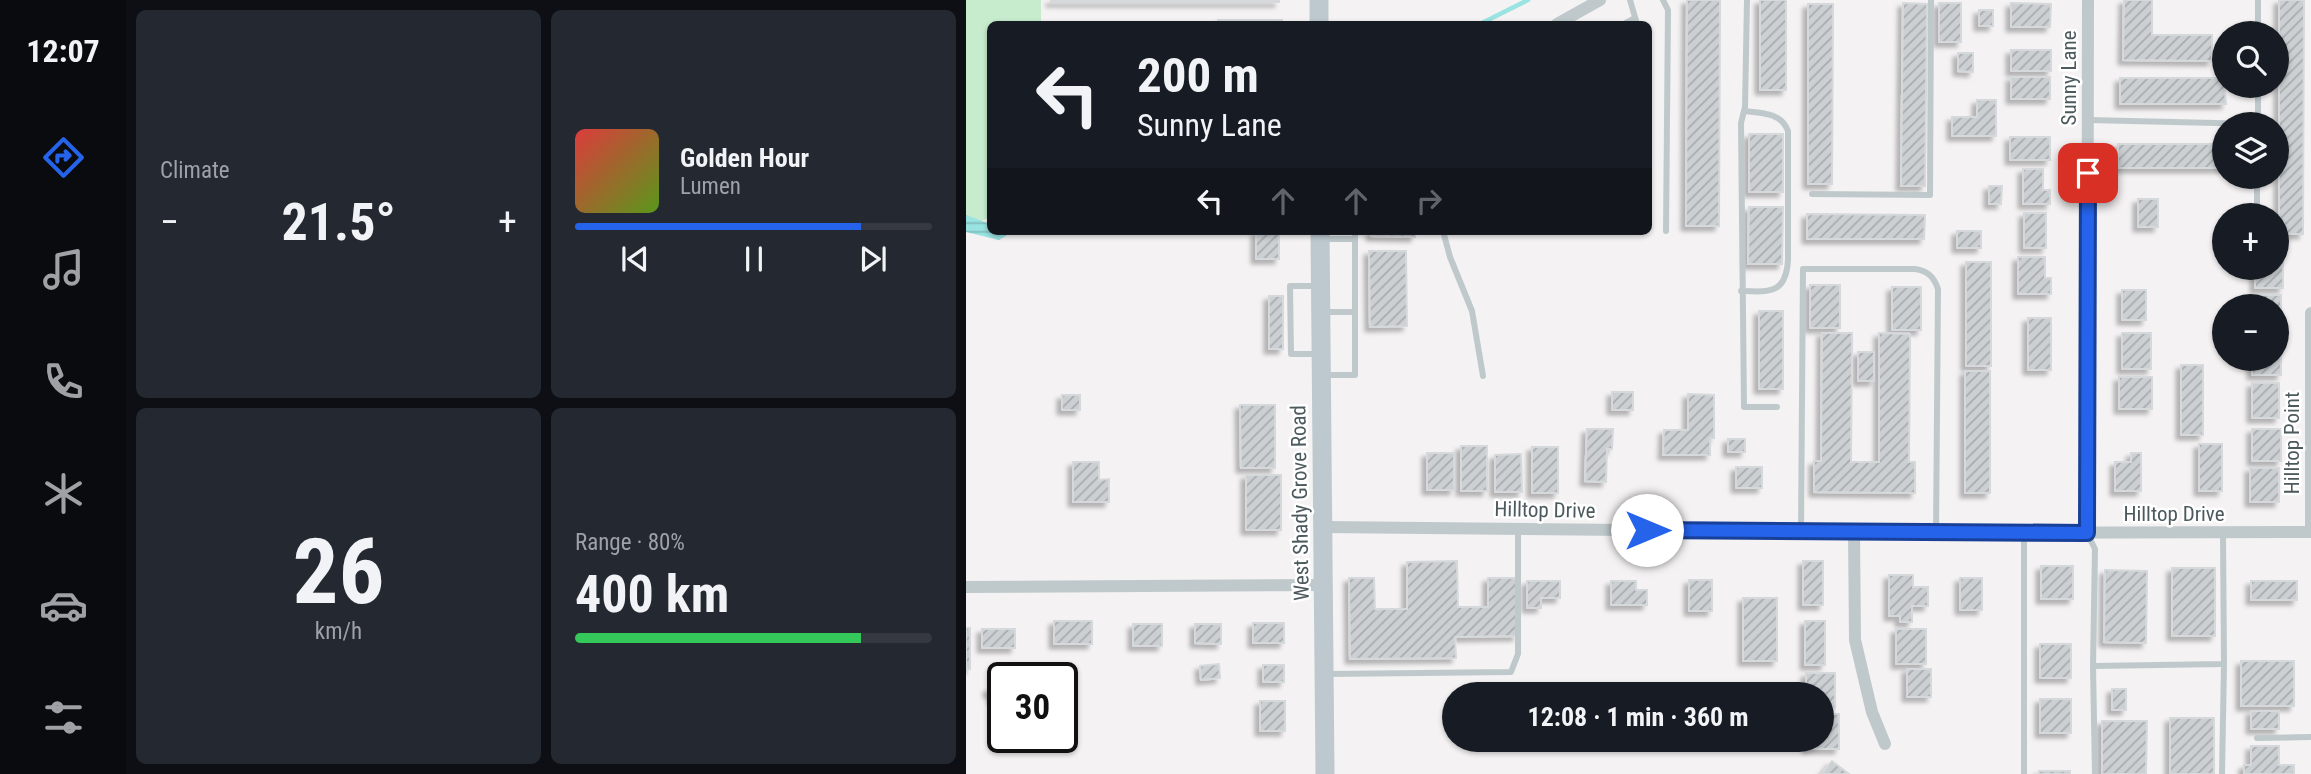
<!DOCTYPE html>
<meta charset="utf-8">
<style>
body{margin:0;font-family:"Roboto Condensed",sans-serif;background:#242831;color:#f1f3f6;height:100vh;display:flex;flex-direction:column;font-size:26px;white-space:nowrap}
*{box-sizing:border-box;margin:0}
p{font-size:23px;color:#9ea1a6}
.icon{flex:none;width:38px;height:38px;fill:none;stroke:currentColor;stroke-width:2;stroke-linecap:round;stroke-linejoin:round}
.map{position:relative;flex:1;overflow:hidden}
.drawer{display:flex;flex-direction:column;gap:10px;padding:10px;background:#0d0f14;width:840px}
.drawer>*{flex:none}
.banner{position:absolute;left:21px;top:21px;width:665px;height:214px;border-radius:10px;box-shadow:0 2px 5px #0004;background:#171b24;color:#f1f3f6;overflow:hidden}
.buttons{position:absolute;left:1246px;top:21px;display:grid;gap:14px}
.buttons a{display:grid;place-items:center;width:77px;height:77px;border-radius:50%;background:#171b24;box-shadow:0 2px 5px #0004;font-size:35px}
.speed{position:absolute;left:21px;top:662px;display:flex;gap:14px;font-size:35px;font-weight:700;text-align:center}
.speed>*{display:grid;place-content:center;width:91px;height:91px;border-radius:50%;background:#171b24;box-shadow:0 2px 5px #0004;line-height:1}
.speed .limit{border:4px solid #111;border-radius:10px;background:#fff;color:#111}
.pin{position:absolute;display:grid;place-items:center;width:60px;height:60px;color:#fff;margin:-30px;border-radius:14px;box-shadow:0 4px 10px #0006}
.me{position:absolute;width:77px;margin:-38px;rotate:90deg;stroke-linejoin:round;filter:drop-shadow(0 0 5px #0008)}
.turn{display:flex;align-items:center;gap:24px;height:147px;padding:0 35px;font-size:32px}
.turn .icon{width:91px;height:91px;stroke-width:2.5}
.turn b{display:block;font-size:49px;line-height:60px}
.lanes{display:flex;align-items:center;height:66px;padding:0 35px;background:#0003;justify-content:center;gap:35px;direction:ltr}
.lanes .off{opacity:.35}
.big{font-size:52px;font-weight:700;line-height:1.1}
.drawer .tile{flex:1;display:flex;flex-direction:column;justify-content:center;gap:10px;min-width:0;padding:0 24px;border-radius:10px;background:#242831}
.drawer .dial{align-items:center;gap:0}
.dial b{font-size:91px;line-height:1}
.song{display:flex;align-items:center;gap:21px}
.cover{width:84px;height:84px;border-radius:10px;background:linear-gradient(135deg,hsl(0 70% 55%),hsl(90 70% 35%))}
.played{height:7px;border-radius:4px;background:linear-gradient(90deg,#2563eb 80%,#363941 80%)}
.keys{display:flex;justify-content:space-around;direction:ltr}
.heat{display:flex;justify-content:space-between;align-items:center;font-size:38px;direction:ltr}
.charge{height:10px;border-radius:5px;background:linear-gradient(90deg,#34c759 80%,#363941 0)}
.drawer .tiles{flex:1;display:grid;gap:10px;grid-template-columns:repeat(2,1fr)}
.trip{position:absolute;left:476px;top:682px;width:392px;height:70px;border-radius:35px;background:#171b24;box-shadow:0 2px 5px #0004;font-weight:700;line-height:70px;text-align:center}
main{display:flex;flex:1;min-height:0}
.tabs{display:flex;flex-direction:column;width:126px;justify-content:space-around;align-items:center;background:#090b0e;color:#9ea1a6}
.tabs .icon{width:49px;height:49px}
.tabs .current{color:#2563eb}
.tabs b{font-size:32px;color:#f1f3f6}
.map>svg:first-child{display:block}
</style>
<main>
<nav class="tabs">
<b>12:07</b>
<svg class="icon current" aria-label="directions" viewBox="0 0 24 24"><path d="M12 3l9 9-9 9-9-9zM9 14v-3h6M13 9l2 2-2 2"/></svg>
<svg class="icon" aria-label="music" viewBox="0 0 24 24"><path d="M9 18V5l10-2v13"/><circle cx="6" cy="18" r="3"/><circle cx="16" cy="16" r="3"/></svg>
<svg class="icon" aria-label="phone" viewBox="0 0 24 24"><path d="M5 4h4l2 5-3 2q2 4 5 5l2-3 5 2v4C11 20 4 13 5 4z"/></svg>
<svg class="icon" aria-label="climate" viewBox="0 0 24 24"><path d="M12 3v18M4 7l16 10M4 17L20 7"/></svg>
<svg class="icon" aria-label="car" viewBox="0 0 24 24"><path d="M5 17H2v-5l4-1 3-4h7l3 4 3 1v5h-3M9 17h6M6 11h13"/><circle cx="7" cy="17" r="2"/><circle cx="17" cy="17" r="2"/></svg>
<svg class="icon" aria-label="filters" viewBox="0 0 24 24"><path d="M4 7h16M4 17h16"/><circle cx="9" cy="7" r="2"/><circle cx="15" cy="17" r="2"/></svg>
</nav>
<section class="drawer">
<div class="tiles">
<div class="tile"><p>Climate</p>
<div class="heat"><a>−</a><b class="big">21.5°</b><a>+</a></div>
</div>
<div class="tile">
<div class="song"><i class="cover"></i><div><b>Golden Hour</b><p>Lumen</p></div></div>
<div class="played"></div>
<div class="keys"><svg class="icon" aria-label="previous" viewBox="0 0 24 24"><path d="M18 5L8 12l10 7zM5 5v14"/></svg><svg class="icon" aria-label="pause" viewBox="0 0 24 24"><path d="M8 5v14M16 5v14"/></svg><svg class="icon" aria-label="next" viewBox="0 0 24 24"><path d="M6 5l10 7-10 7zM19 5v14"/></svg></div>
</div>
<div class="tile dial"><b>26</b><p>km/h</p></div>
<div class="tile"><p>Range · 80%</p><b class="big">400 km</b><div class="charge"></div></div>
</div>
</section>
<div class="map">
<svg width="1345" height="774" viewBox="0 0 1345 774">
<defs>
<pattern id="water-rules" width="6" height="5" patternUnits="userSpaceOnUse" patternTransform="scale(1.75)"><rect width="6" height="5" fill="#99e3e2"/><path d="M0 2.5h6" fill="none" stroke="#7fbbba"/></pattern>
<pattern id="building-hatch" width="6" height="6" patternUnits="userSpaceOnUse" patternTransform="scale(1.75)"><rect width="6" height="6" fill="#ccd0d2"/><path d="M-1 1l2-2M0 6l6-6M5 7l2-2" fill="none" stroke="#a8acae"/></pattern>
<filter id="shadow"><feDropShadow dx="-4.5" dy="4.5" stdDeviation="2" flood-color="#0004"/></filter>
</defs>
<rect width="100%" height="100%" fill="#f4f2f2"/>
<path fill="#c6ebcd" d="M 0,0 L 75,0 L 75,24 L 24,24 L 24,217 L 0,228 Z"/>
<path fill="url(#water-rules)" d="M 0,215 L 24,224 L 24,231 L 48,231 L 33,240 L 0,232 Z"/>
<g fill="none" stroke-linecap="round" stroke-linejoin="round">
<path stroke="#99e3e2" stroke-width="4.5" d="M 514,24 L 562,0"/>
</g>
<g fill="url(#building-hatch)" stroke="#d6d9dc" stroke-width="2" filter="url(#shadow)">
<rect x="85" y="0" width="228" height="2"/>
<path d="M 721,0 L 754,0 L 753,226 L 720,226 Z"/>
<rect x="794" y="0" width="26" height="90"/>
<path d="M 1158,0 L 1186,0 L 1186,35 L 1246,35 L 1246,61 L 1157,60 Z"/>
<path d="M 1313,0 L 1338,0 L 1337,234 L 1313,234 Z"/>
<path d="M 937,3 L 961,4 L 959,186 L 935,186 Z"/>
<rect x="973" y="3" width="22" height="39"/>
<path d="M 1045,3 L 1085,4 L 1084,27 L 1045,27 Z"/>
<path d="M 842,4 L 867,4 L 866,184 L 842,184 Z"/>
<rect x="1013" y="10" width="14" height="16"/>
<rect x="252" y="20" width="64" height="4"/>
<rect x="1045" y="50" width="40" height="21"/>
<path d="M 992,53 L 1007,53 L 1007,72 L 992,71 Z"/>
<rect x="1045" y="77" width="39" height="22"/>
<path d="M 1154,78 L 1258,78 L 1260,104 L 1154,104 Z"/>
<path d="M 1011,100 L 1030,100 L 1030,136 L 986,136 L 986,117 L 1011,117 Z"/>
<rect x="783" y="134" width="34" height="58"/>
<rect x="1044" y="137" width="40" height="23"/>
<rect x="1152" y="144" width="106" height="24"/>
<path d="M 1057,169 L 1077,169 L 1077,190 L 1084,190 L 1084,204 L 1057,204 Z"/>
<path d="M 1023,186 L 1036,186 L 1035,204 L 1023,204 Z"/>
<rect x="1172" y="199" width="20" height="28"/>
<path d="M 783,207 L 817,207 L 816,264 L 782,264 Z"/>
<rect x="1058" y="213" width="22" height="35"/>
<path d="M 841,214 L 959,215 L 958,239 L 841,239 Z"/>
<rect x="290" y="231" width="23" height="28"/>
<path d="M 405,231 L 449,231 L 449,237 L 405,236 Z"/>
<rect x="991" y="231" width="24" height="17"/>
<path d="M 403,251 L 440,251 L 441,326 L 404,327 Z"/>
<path d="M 1311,255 L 1317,255 L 1317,288 L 1289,288 L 1289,268 L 1311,268 Z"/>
<path d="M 1052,257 L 1079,257 L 1079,278 L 1085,278 L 1085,294 L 1052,294 Z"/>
<rect x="1000" y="262" width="25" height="104"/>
<rect x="844" y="285" width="30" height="43"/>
<rect x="926" y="287" width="29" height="43"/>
<rect x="1156" y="290" width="24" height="30"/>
<path d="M 1286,295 L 1315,295 L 1315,331 L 1311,331 L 1311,306 L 1286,306 Z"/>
<rect x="303" y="296" width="14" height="53"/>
<rect x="793" y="311" width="24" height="78"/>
<rect x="1062" y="318" width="23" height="52"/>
<path d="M 856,333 L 886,333 L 885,462 L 913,462 L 913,333 L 944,334 L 943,462 L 949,462 L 949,493 L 848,492 L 848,461 L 855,461 Z"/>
<rect x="1156" y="333" width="29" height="36"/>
<path d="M 1311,338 L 1315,338 L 1315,375 L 1286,375 L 1286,359 L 1311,359 Z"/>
<rect x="892" y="352" width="16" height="29"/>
<rect x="1215" y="365" width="22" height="70"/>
<rect x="999" y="371" width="25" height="122"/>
<rect x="1153" y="377" width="33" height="32"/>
<rect x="1286" y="383" width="27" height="35"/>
<rect x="646" y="392" width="21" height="18"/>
<path d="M 722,394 L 748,395 L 748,438 L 744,438 L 744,455 L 697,455 L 698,430 L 722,430 Z"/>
<rect x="96" y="395" width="18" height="15"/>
<path d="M 274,405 L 309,405 L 309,468 L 275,468 Z"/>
<path d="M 621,429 L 647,429 L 646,449 L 641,449 L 640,482 L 619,481 Z"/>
<rect x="1286" y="429" width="29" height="32"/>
<rect x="762" y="439" width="17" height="13"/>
<rect x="1233" y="444" width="23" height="47"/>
<rect x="495" y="446" width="26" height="45"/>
<rect x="566" y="447" width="26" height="46"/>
<rect x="461" y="453" width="27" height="37"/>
<path d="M 1165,453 L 1175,453 L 1175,491 L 1149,491 L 1149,462 L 1165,462 Z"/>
<path d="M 555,454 L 556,492 L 529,492 L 529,455 Z"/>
<path d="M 107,462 L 133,462 L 133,480 L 143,479 L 143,502 L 107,502 Z"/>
<rect x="770" y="467" width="26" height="21"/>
<rect x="1284" y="468" width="29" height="34"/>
<rect x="280" y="475" width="35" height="55"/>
<path d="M 491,561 L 492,607 L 522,607 L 522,578 L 550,578 L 551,636 L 489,637 L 490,658 L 384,659 L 383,578 L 408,578 L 409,609 L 441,609 L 441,562 Z"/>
<rect x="837" y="561" width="20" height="44"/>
<rect x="1075" y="566" width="32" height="33"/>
<rect x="1206" y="568" width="43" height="68"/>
<path d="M 1139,570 L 1181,571 L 1180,643 L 1138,642 Z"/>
<path d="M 923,575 L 947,575 L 947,587 L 962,587 L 962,606 L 946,606 L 946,622 L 934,622 L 934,616 L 923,616 Z"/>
<rect x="994" y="578" width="22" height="32"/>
<rect x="723" y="580" width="23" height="31"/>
<path d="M 561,581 L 594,581 L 594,598 L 575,598 L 575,608 L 561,608 Z"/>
<path d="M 645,581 L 670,581 L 670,590 L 681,590 L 681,605 L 645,605 Z"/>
<rect x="1285" y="581" width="46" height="19"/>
<rect x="777" y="598" width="34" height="63"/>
<rect x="88" y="621" width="38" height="23"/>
<rect x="839" y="621" width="20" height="44"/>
<rect x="287" y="623" width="31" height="20"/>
<rect x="167" y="624" width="29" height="22"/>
<path d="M 229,624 L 255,624 L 255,644 L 229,643 Z"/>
<rect x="0" y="628" width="4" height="41"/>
<rect x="16" y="629" width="33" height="19"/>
<rect x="930" y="629" width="30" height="35"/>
<rect x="1074" y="644" width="31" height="34"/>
<rect x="1275" y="661" width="53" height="45"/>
<path d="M 253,664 L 254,678 L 235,680 L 234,666 Z"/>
<rect x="297" y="665" width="21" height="17"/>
<rect x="941" y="669" width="24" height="28"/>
<path d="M 840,673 L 869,673 L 869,708 L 856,708 L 856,695 L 840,695 Z"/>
<path d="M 37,687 L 37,700 L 27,700 L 26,693 L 22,693 L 22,688 Z"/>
<rect x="1146" y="689" width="14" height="21"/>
<rect x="1074" y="699" width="31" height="34"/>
<rect x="294" y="701" width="25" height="30"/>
<path d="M 34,710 L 37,710 L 37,737 L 55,737 L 55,739 L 34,739 Z"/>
<rect x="1285" y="711" width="28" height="18"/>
<path d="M 856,714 L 873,714 L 873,749 L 841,749 L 841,740 L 856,740 Z"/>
<rect x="1204" y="718" width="44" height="56"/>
<path d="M 1136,721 L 1181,721 L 1180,774 L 1136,774 Z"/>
<path d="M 1285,746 L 1313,746 L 1313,765 L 1328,765 L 1328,774 L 1278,774 L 1278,765 L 1285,765 Z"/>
<path d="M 866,761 L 883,774 L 856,774 Z"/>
<rect x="1073" y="771" width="31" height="3"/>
</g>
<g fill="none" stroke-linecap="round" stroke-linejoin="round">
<g stroke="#bfc9cc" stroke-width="6">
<path d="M 664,0 L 671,24"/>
<path d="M 697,0 L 702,10 L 700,231"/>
<path d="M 781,0 L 779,107 L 775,123 L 778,407 L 811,407"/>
<path d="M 658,24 L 669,18"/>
<path d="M 1292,33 L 1292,0"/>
<path d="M 1122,120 L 1292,124"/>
<path d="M 1292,124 L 1292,86"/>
<path d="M 846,194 L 964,195 L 965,0"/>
<path d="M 1291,215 L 1291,177"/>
<path d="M 477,231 L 484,257 L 506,311 L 517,376"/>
<path d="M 525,231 L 602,231"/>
<path d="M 356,239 L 389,239"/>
<path d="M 353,286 L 324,286 L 325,354 L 353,354"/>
<path d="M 775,291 C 804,292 820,294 822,260 L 822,131 C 815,112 795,113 778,111"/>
<path d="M 356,312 L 389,312"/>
<path d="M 357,375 L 389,375 L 389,231"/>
<path d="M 835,532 L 837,269 L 949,269 C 962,271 968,277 972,289 L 970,533"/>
<path d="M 1121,533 L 1129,549 L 1127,666 L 1258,664 L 1257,534"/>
<path d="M 1127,666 L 1129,774"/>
<path d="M 362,674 L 545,672 L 552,654 L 552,529"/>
<path d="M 1291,738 L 1345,737"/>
<path d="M 1058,774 L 1058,533"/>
<path d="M 1256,774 L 1258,664"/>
</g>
<g stroke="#bfc9cc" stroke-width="12">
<path d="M 591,24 L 634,0"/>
<path d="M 358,527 L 970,533 L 1345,532"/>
<path d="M 888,532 L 889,640 L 906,712 L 919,744"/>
<path d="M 1345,532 L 1345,313"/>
<path d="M 1121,533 L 1122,0"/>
<path d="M 0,587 L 358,585"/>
</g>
<g stroke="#bdc9ce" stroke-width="19">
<path d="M 353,0 L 353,24"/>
<path d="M 354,231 L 359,774"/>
</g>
</g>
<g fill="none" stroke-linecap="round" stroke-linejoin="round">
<defs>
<path id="route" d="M 681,530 L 1121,533 L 1122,173"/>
</defs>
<use href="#route" stroke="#184099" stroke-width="18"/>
<use href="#route" stroke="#2563eb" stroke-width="12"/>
</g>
<g text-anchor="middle" stroke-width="5" stroke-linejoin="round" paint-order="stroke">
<g font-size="21" fill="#4c595d" stroke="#fff">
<text transform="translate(1103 78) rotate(-90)" y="7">Sunny Lane</text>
<text transform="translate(1326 443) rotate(-90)" y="7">Hilltop Point</text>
<text transform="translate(334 503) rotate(-91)" y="7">West Shady Grove Road</text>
<text transform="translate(579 510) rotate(1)" y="7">Hilltop Drive</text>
<text x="1208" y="521">Hilltop Drive</text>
</g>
</g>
</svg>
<div class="buttons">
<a><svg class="icon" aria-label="search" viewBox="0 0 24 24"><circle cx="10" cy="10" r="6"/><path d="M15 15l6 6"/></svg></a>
<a><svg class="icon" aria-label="layers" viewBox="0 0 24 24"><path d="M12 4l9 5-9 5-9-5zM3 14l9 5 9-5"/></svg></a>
<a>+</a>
<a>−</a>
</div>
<div class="speed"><div class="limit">30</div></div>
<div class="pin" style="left:1122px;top:173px;background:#d93025"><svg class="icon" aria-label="arrive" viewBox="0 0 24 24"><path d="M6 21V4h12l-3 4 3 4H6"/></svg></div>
<svg class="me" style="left:681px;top:530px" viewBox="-20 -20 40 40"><circle r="19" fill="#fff"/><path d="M0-13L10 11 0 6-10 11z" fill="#2563eb"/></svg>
<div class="trip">12:08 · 1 min · 360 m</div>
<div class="banner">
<div class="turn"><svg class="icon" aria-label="left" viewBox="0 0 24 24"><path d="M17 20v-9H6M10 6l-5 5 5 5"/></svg><div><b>200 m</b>Sunny Lane</div></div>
<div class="lanes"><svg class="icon" aria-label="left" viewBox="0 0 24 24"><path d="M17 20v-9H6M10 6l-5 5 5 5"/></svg><svg class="icon off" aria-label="ahead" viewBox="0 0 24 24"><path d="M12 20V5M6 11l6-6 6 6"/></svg><svg class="icon off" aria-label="ahead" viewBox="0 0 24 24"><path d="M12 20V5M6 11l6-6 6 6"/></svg><svg class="icon off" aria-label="right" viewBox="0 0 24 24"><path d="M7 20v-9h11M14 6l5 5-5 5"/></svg></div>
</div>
</div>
</main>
